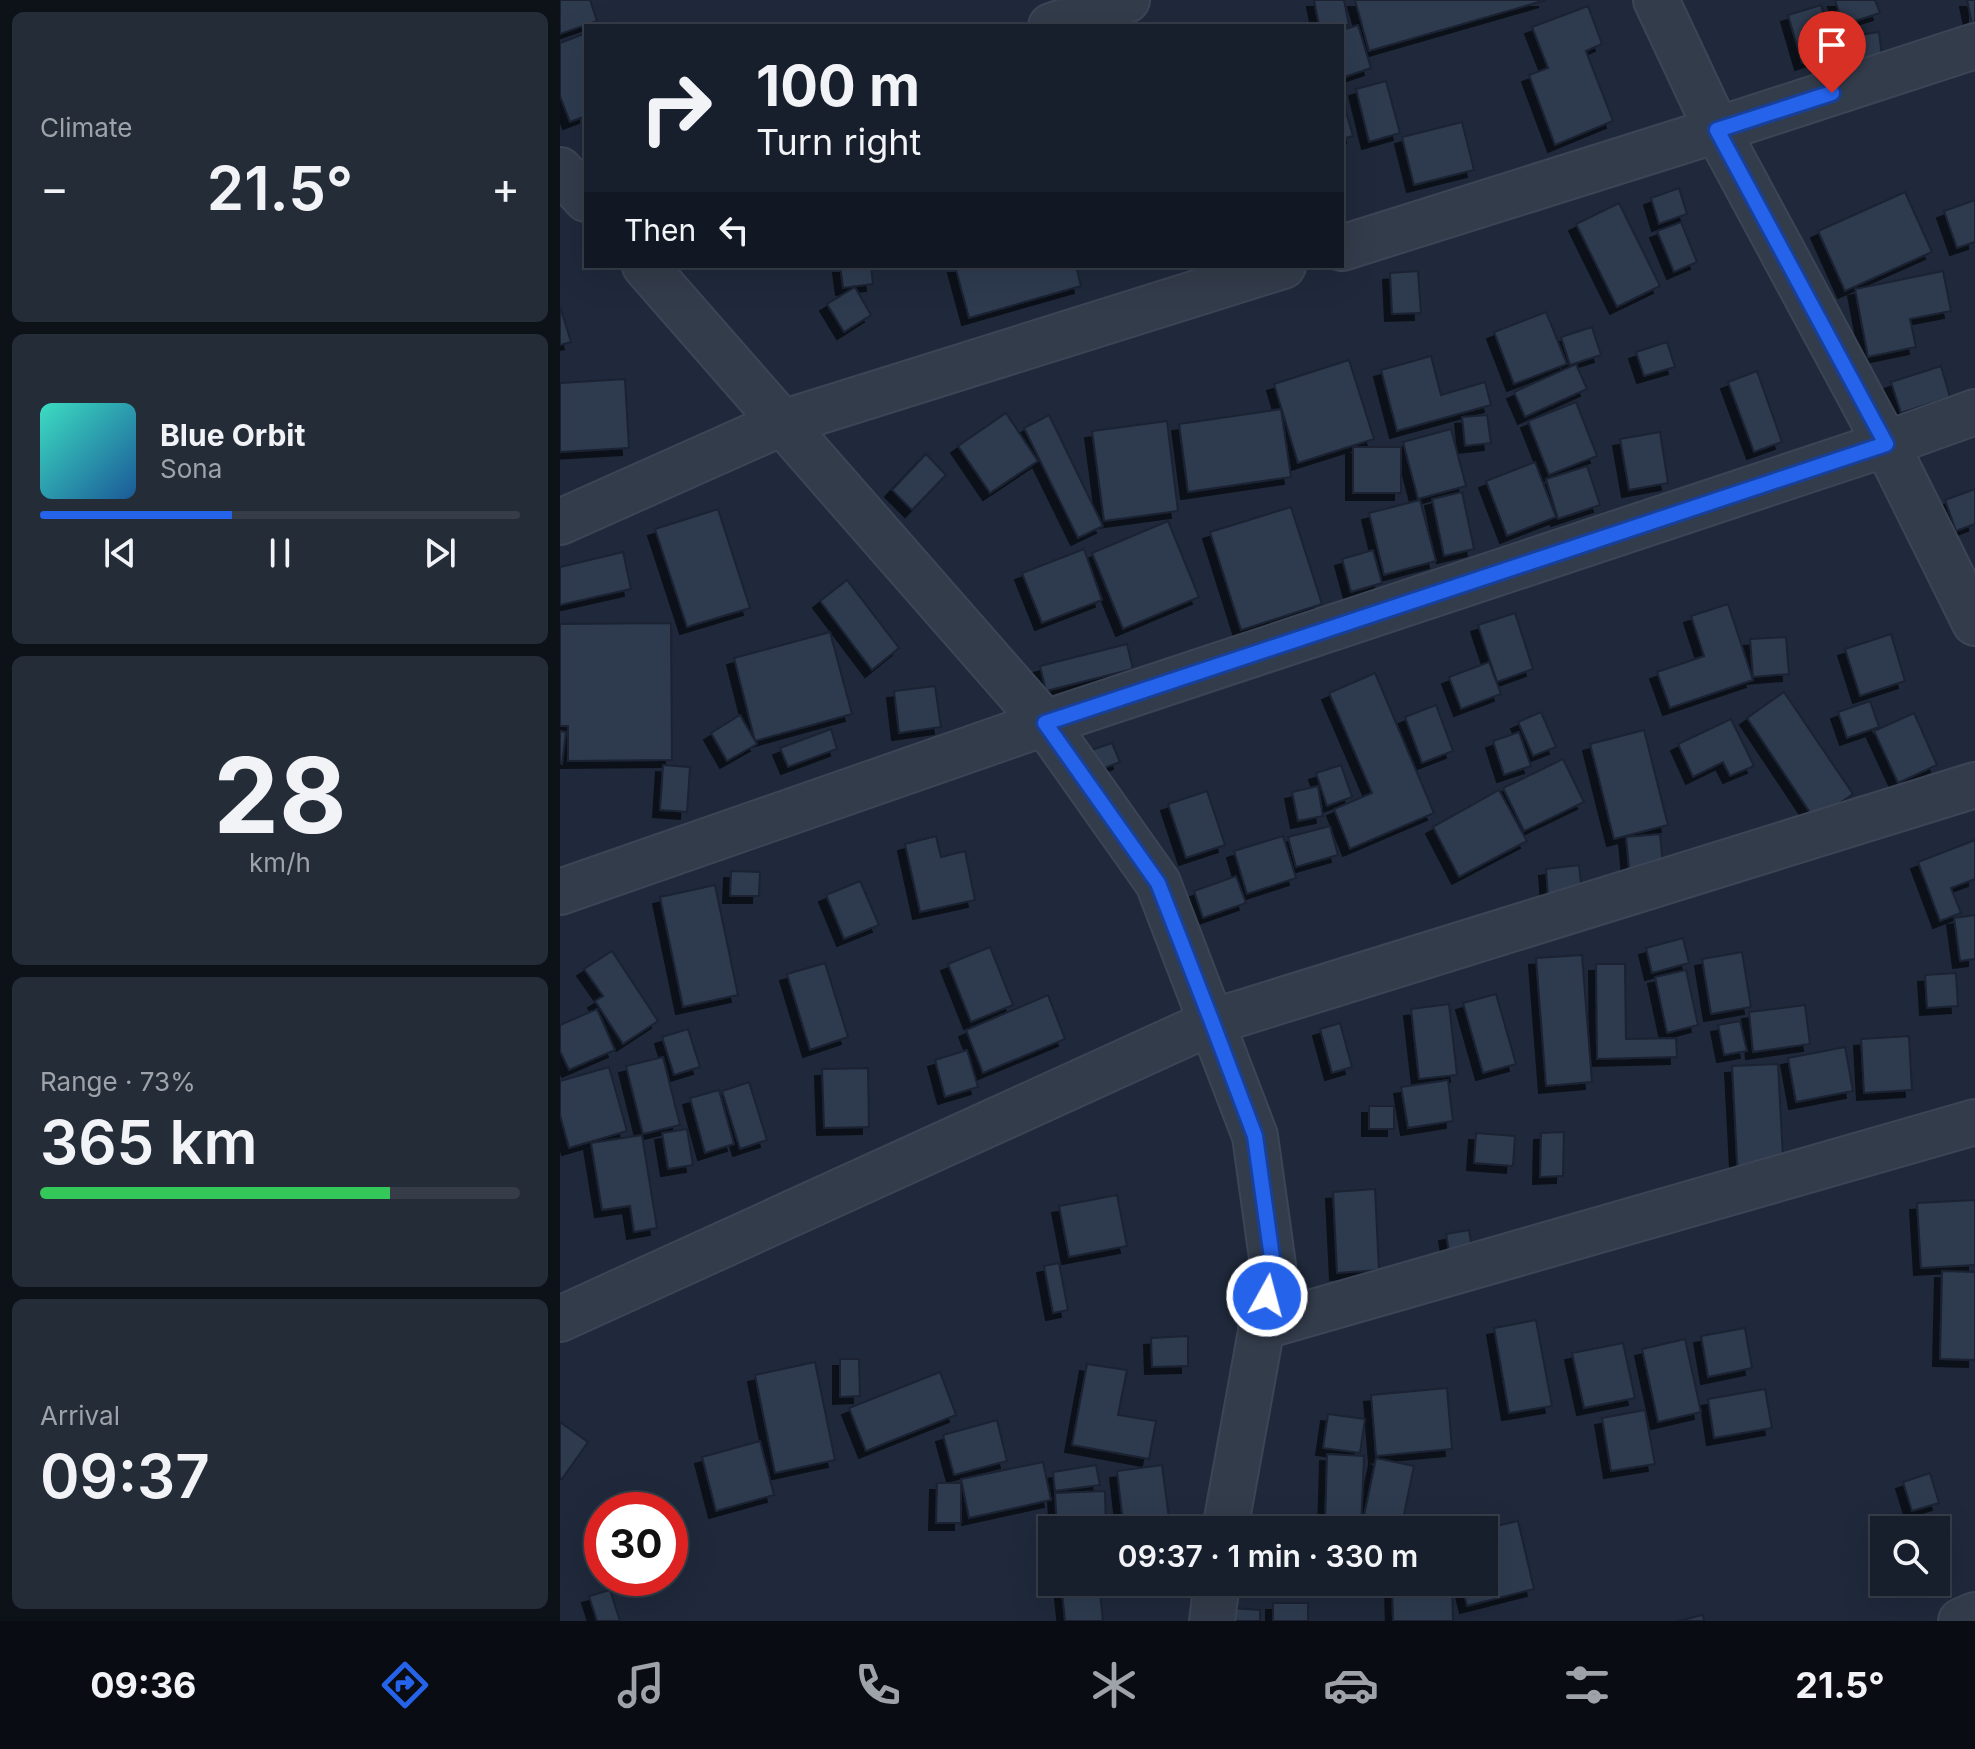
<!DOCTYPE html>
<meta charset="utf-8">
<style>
body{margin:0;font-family:Inter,sans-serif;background:#242c38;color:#f1f3f6;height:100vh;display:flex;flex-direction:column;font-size:30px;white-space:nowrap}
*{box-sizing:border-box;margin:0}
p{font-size:26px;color:#9ea2a9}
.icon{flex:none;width:44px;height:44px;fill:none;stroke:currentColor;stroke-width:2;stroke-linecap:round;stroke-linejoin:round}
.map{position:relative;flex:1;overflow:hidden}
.drawer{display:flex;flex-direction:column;gap:12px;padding:12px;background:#0d1118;width:560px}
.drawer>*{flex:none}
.guide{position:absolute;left:24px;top:24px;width:760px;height:244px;border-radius:0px;box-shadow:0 8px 32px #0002,0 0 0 2px #363d48;background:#171f2c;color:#f1f3f6;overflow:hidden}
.controls{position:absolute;left:1310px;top:1516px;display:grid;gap:16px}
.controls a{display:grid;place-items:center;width:80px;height:80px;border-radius:0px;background:#171f2c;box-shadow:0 8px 32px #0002,0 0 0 2px #363d48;font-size:40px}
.speed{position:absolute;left:24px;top:1492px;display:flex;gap:16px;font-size:40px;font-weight:700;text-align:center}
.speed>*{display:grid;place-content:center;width:104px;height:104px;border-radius:50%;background:#171f2c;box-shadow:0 8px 32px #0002,0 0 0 2px #363d48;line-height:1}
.speed .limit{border:12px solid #d22;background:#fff;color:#111}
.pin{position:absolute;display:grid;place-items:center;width:68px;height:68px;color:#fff;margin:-82px -34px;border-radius:50% 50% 50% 0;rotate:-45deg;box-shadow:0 0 8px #0007}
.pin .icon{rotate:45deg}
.me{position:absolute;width:88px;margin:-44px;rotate:7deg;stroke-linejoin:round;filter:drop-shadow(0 0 6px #0008)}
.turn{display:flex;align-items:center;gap:28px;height:168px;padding:0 40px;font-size:36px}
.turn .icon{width:104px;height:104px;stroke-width:2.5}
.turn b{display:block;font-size:56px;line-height:68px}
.then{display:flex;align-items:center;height:76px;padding:0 40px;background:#0003;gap:16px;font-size:30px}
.big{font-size:60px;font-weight:600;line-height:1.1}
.drawer .card{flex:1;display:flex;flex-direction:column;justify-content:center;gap:12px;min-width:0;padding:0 28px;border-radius:12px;background:#242c38}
.drawer .dial{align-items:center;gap:0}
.dial b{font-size:104px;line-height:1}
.song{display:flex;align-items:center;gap:24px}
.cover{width:96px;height:96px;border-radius:12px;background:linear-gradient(135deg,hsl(170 70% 55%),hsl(210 70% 35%))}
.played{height:8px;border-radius:4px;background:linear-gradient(90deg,#2563eb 40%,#363d48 40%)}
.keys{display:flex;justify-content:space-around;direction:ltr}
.heat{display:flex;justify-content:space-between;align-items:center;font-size:44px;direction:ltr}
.charge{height:12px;border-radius:6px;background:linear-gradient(90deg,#34c759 73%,#363d48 0)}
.trip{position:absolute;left:478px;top:1516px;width:460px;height:80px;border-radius:0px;background:#171f2c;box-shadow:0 8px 32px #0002,0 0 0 2px #363d48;font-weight:600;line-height:80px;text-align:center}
.tab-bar{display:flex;height:128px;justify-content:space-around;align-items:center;background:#090c12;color:#9ea2a9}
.tab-bar .icon{width:56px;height:56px}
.tab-bar .on{color:#2563eb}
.tab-bar b{font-size:36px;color:#f1f3f6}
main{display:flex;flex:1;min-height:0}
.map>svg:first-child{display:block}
</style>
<main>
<section class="drawer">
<div class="card"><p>Climate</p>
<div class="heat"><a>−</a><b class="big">21.5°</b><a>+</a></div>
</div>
<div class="card">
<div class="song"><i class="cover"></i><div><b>Blue Orbit</b><p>Sona</p></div></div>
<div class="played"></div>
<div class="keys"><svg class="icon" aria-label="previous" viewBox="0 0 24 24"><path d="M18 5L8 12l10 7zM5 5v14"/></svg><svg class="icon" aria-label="pause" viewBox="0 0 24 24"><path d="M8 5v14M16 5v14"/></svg><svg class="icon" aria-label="next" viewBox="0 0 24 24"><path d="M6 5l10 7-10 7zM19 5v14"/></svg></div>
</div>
<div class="card dial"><b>28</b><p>km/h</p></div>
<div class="card"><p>Range · 73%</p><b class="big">365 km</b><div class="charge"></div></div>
<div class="card"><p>Arrival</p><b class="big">09:37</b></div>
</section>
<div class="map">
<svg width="1415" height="1621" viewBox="0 0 1415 1621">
<defs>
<filter id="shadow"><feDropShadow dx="-7" dy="7" stdDeviation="0" flood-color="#0009"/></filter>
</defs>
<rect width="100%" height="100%" fill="#1f293b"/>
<g fill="#2d3a50" stroke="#1a2332" stroke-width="2" filter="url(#shadow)">
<path d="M 0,0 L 30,0 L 37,21 L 0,34 Z"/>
<path d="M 754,0 L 784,0 L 789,25 L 759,26 Z"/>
<path d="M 795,0 L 986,0 L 809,51 Z"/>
<path d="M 1275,0 L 1315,0 L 1320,13 L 1283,25 Z"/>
<path d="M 1407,0 L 1415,0 L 1415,33 L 1414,33 Z"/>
<path d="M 1261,5 L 1276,52 L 1242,63 L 1228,15 Z"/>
<path d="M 1028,6 L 1042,44 L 1026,51 L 1053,121 L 995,145 L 969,75 L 988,68 L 972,27 Z"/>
<path d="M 798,25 L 811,68 L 782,78 L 782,30 Z"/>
<path d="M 1319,32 L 1323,65 L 1289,69 L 1285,37 Z"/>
<path d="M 26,33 L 26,116 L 10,122 L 0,96 L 0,43 Z"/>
<path d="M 826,81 L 840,133 L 809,142 L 796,89 Z"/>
<path d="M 782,98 L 793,136 L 782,139 Z"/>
<path d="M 902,122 L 914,170 L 854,185 L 842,137 Z"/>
<path d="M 1119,188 L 1127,214 L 1099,224 L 1091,198 Z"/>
<path d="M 1345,192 L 1372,252 L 1285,291 L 1258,231 Z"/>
<path d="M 1415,200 L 1415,242 L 1397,248 L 1384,211 Z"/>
<path d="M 1059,203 L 1100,286 L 1057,307 L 1016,224 Z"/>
<path d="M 1121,222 L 1137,262 L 1114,272 L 1097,231 Z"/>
<path d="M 280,266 L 311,266 L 313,284 L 283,288 Z"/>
<path d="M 395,266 L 516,266 L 521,286 L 409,318 Z"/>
<path d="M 858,271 L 861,313 L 832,314 L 830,273 Z"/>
<path d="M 1383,271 L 1391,311 L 1350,319 L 1356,347 L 1308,357 L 1295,289 Z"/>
<path d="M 295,287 L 311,315 L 284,332 L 267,304 Z"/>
<path d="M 0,306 L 11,342 L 0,345 Z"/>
<path d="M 986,312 L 1007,364 L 954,384 L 934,332 Z"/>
<path d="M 1032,327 L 1041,355 L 1010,365 L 1001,337 Z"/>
<path d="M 1107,342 L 1115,367 L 1084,376 L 1076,352 Z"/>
<path d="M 871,356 L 881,395 L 925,382 L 931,405 L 837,431 L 821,370 Z"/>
<path d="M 789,360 L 814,439 L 738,463 L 714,384 Z"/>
<path d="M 1016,364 L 1027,389 L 965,417 L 954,392 Z"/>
<path d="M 1381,366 L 1390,397 L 1341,413 L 1331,382 Z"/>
<path d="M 1197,371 L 1222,442 L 1194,452 L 1168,382 Z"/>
<path d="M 65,379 L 69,448 L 0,452 L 0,383 Z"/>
<path d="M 1016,402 L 1037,456 L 989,475 L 968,421 Z"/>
<path d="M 721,409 L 731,477 L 628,492 L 619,424 Z"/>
<path d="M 446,413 L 478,461 L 430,493 L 398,446 Z"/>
<path d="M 489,415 L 543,526 L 518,538 L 464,428 Z"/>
<path d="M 927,415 L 931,443 L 905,446 L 902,417 Z"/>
<path d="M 607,421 L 618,511 L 544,521 L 532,431 Z"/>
<path d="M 891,429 L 906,486 L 858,499 L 843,442 Z"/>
<path d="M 1100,432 L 1108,483 L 1069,490 L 1060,439 Z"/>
<rect x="793" y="447" width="48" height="46"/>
<path d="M 366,454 L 386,475 L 352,510 L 332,490 Z"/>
<path d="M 975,462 L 996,517 L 947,536 L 926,481 Z"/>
<path d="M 1027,466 L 1040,505 L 998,519 L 986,479 Z"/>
<path d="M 1415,489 L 1415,524 L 1396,531 L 1385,500 Z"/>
<path d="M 902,492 L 914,549 L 884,556 L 872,499 Z"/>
<path d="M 860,500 L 876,561 L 824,575 L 809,513 Z"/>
<path d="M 731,507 L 762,604 L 681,630 L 650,532 Z"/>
<path d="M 158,509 L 190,608 L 127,627 L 95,529 Z"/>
<path d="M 608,521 L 639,597 L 563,629 L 532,553 Z"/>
<path d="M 524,549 L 542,600 L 482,623 L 462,573 Z"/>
<path d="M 813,550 L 822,583 L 791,592 L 782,559 Z"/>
<path d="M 63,552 L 71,589 L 0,605 L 0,567 Z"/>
<path d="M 287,580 L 339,648 L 312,670 L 260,601 Z"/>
<path d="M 1168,604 L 1193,680 L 1110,708 L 1097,672 L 1144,656 L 1131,616 Z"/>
<path d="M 955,613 L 973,669 L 937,682 L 918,625 Z"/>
<path d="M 111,623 L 112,760 L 8,761 L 8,726 L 0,726 L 0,624 Z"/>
<path d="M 270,632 L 292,714 L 195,741 L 174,658 Z"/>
<path d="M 1331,634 L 1345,681 L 1300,696 L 1285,649 Z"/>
<path d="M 1226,637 L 1229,674 L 1193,677 L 1190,639 Z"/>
<path d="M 567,644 L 573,669 L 486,691 L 480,666 Z"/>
<path d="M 929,662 L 941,694 L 901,709 L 889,677 Z"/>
<path d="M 815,673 L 874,813 L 790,849 L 774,809 L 812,793 L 769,693 Z"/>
<path d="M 375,686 L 381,727 L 339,733 L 334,691 Z"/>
<path d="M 1224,692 L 1293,794 L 1255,820 L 1187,718 Z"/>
<path d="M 1310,701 L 1319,727 L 1287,738 L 1278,712 Z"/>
<path d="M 876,705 L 893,751 L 862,763 L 845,717 Z"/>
<path d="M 981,712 L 996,747 L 973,756 L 958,722 Z"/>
<path d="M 1354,713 L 1377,765 L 1338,783 L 1314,731 Z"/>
<path d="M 180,715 L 197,744 L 167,761 L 151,733 Z"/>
<path d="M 1171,719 L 1194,766 L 1170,776 L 1163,762 L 1133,777 L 1118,744 Z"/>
<path d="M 271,729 L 277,749 L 228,767 L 220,748 Z"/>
<path d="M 1084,730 L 1108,825 L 1054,839 L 1030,744 Z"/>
<path d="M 0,731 L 6,732 L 2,764 L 0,763 Z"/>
<path d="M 959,732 L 971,766 L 944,775 L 933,741 Z"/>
<path d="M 552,743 L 560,762 L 524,776 L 517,755 Z"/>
<path d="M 1003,759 L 1024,802 L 964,831 L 943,788 Z"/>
<path d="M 103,765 L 130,767 L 127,812 L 100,810 Z"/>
<path d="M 781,765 L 792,797 L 767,806 L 756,773 Z"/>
<path d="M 758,786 L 763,816 L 738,821 L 732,792 Z"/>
<path d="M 939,790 L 967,841 L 899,877 L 873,827 Z"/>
<path d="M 647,791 L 665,845 L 626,858 L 608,804 Z"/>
<path d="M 770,826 L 778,855 L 736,867 L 728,837 Z"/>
<path d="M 1100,834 L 1103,865 L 1069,869 L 1066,837 Z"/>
<path d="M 376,836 L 381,857 L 405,851 L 415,900 L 360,912 L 345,844 Z"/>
<path d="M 723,836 L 736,878 L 687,894 L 674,851 Z"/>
<path d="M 1415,840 L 1415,879 L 1391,888 L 1401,913 L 1380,921 L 1358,862 Z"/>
<path d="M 1019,865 L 1022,892 L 988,896 L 986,869 Z"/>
<path d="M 171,871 L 200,872 L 199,896 L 170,896 Z"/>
<path d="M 676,876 L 686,903 L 643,918 L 634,891 Z"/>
<path d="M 300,881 L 319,925 L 284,939 L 266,895 Z"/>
<path d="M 155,885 L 178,995 L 123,1007 L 100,897 Z"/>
<path d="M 1415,915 L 1415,959 L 1400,961 L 1394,918 Z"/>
<path d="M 1123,938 L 1129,963 L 1092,973 L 1086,948 Z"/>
<path d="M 430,947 L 453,1005 L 411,1022 L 388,964 Z"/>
<path d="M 52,951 L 98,1021 L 63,1044 L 35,1001 L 43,996 L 24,969 Z"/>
<path d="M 1182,952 L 1191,1007 L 1151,1014 L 1142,959 Z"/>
<path d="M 1022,955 L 1032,1082 L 986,1086 L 976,958 Z"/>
<path d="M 265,963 L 288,1037 L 250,1050 L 227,974 Z"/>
<path d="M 1036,964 L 1065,964 L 1066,1039 L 1116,1038 L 1117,1057 L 1037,1059 Z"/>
<path d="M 1126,970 L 1138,1025 L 1107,1033 L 1095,977 Z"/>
<path d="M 1396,973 L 1398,1006 L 1367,1008 L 1365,975 Z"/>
<path d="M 936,994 L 956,1064 L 923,1073 L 903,1003 Z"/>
<path d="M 488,995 L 505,1039 L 423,1073 L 406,1030 Z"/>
<path d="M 889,1004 L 897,1075 L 859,1079 L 851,1009 Z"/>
<path d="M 1245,1005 L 1250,1044 L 1193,1052 L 1189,1012 Z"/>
<path d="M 37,1009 L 55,1050 L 9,1070 L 0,1051 L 0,1025 Z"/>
<path d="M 1180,1021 L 1187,1051 L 1164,1055 L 1158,1025 Z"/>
<path d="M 780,1023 L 792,1067 L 772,1073 L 760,1029 Z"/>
<path d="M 128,1029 L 140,1067 L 114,1075 L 102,1037 Z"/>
<path d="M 1349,1036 L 1352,1090 L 1304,1093 L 1301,1039 Z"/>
<path d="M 1285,1047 L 1293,1091 L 1236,1102 L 1228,1058 Z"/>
<path d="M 407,1050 L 418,1087 L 385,1097 L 375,1060 Z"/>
<path d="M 103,1057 L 120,1125 L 83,1134 L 66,1066 Z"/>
<path d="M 1218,1064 L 1224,1177 L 1178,1180 L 1172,1066 Z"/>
<path d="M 49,1067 L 67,1131 L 9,1148 L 0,1115 L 0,1081 Z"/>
<path d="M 308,1068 L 309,1127 L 264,1128 L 262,1069 Z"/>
<path d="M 888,1080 L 893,1121 L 848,1128 L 841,1087 Z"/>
<path d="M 189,1082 L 207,1140 L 180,1149 L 162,1091 Z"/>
<path d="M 159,1090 L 174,1144 L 145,1153 L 130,1098 Z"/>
<rect x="809" y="1106" width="25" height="23"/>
<path d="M 127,1129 L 133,1165 L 108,1169 L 102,1133 Z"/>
<path d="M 1004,1132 L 1003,1176 L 980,1177 L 981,1133 Z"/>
<path d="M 916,1133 L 955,1136 L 953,1166 L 914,1163 Z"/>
<path d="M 82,1135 L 97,1228 L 74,1232 L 70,1206 L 42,1210 L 31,1143 Z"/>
<path d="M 815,1189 L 819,1270 L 777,1273 L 773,1192 Z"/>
<path d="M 557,1195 L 567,1246 L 509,1257 L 499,1206 Z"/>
<path d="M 1415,1200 L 1415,1265 L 1361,1268 L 1357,1203 Z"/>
<path d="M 909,1230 L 915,1265 L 892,1269 L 886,1234 Z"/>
<path d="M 499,1263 L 508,1310 L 493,1313 L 484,1266 Z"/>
<path d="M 1382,1271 L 1415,1272 L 1415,1360 L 1380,1359 Z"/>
<path d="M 976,1320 L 992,1406 L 949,1413 L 934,1328 Z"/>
<path d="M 1185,1328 L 1192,1368 L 1148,1377 L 1141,1336 Z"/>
<path d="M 628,1336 L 628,1366 L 592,1367 L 591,1338 Z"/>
<path d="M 1125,1339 L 1141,1412 L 1098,1422 L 1082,1349 Z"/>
<path d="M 1063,1343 L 1075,1398 L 1024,1408 L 1012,1353 Z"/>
<path d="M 280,1359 L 299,1359 L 300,1396 L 280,1397 Z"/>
<path d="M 255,1362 L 275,1460 L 215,1473 L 195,1375 Z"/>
<path d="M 527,1364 L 567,1370 L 558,1415 L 596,1421 L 589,1459 L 512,1445 Z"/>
<path d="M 380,1372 L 396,1415 L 306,1451 L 289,1408 Z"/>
<path d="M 887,1388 L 892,1449 L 816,1456 L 811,1395 Z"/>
<path d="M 1205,1389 L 1212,1428 L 1154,1438 L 1148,1399 Z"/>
<path d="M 1085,1410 L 1095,1464 L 1051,1471 L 1042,1418 Z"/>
<path d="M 768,1414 L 805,1419 L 800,1453 L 763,1448 Z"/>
<path d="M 437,1420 L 447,1461 L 394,1475 L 383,1435 Z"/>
<path d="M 0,1422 L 28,1442 L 2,1479 L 0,1477 Z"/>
<path d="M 200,1441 L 214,1495 L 156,1511 L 142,1457 Z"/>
<path d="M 767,1454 L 804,1456 L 801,1530 L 723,1530 L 723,1524 L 765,1526 Z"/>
<path d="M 816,1458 L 854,1466 L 841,1529 L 803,1521 Z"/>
<path d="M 483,1462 L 491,1500 L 409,1518 L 401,1479 Z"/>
<path d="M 536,1465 L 540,1485 L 495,1491 L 493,1472 Z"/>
<path d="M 602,1465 L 610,1526 L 564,1530 L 557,1471 Z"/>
<path d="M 1370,1473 L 1379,1503 L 1352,1511 L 1343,1482 Z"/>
<path d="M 377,1483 L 401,1483 L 401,1523 L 376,1523 Z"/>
<path d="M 545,1491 L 546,1530 L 497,1530 L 495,1493 Z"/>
<path d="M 958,1521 L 974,1589 L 907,1606 L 901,1582 L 924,1582 L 924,1530 L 919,1530 Z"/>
<path d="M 501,1582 L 539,1582 L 543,1621 L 505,1621 Z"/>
<path d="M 832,1582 L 892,1582 L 893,1621 L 833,1621 Z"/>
<path d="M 50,1590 L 60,1621 L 37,1621 L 29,1596 Z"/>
<rect x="713" y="1603" width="35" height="18"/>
<path d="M 659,1607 L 700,1610 L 700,1621 L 658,1621 Z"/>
<path d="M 1143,1615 L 1144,1621 L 1118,1621 Z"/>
</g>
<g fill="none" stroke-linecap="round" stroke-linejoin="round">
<defs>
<g id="minor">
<path d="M 1096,0 L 1157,130 L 1326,444 L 1415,623"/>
<path d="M 491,26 L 567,0"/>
<path d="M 0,170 L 26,199"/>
<path d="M 782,248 L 1157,130 L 1415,46"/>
<path d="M 85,266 L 485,723 L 598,883 L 695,1136 L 713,1265 L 665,1530"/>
<path d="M 0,522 L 222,423 L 723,266"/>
<path d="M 0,892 L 485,723 L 1326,444 L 1415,412"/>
<path d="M 0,1319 L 652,1022 L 1415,785"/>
<path d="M 701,1327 L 1415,1122"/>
<path d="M 652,1621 L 657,1582"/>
<path d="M 1401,1621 L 1415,1615"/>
</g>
</defs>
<use href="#minor" stroke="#3c4555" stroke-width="48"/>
<use href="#minor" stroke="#333c4b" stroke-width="44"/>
</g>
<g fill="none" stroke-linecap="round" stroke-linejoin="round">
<defs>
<path id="route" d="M 707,1296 L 713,1265 L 695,1136 L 652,1022 L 598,883 L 485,723 L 1326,444 L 1157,130 L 1272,93"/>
</defs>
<use href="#route" stroke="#184099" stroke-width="20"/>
<use href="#route" stroke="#2563eb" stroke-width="14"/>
</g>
</svg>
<div class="controls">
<a><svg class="icon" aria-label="search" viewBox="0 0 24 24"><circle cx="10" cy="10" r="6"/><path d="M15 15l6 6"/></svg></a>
</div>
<div class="speed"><div class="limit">30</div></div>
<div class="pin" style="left:1272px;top:93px;background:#d93025"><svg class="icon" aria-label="arrive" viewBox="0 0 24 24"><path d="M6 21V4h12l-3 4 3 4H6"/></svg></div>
<svg class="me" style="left:707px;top:1296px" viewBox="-20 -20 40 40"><circle r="17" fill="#2563eb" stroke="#fff" stroke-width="3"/><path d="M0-11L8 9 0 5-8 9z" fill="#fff"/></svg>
<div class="trip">09:37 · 1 min · 330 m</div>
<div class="guide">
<div class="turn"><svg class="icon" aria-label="right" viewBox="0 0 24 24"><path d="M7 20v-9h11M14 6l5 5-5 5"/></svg><div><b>100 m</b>Turn right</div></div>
<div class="then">Then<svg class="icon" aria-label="left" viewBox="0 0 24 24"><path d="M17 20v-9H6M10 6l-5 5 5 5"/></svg></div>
</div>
</div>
</main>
<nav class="tab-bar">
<b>09:36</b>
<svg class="icon on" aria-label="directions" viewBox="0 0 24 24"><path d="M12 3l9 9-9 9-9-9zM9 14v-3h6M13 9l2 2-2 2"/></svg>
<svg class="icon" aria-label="music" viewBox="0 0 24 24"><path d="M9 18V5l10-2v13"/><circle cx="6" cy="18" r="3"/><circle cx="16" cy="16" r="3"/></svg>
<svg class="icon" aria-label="phone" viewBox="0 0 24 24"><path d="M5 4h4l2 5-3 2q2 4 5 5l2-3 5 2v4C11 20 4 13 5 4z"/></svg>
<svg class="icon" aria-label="climate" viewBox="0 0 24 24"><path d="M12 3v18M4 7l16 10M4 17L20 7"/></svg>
<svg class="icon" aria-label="car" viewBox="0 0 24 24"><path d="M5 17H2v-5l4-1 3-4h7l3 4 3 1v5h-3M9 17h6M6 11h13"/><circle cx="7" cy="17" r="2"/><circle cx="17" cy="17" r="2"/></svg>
<svg class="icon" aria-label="filters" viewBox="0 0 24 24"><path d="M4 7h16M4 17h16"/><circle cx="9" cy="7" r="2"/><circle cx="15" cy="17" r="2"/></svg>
<b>21.5°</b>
</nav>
